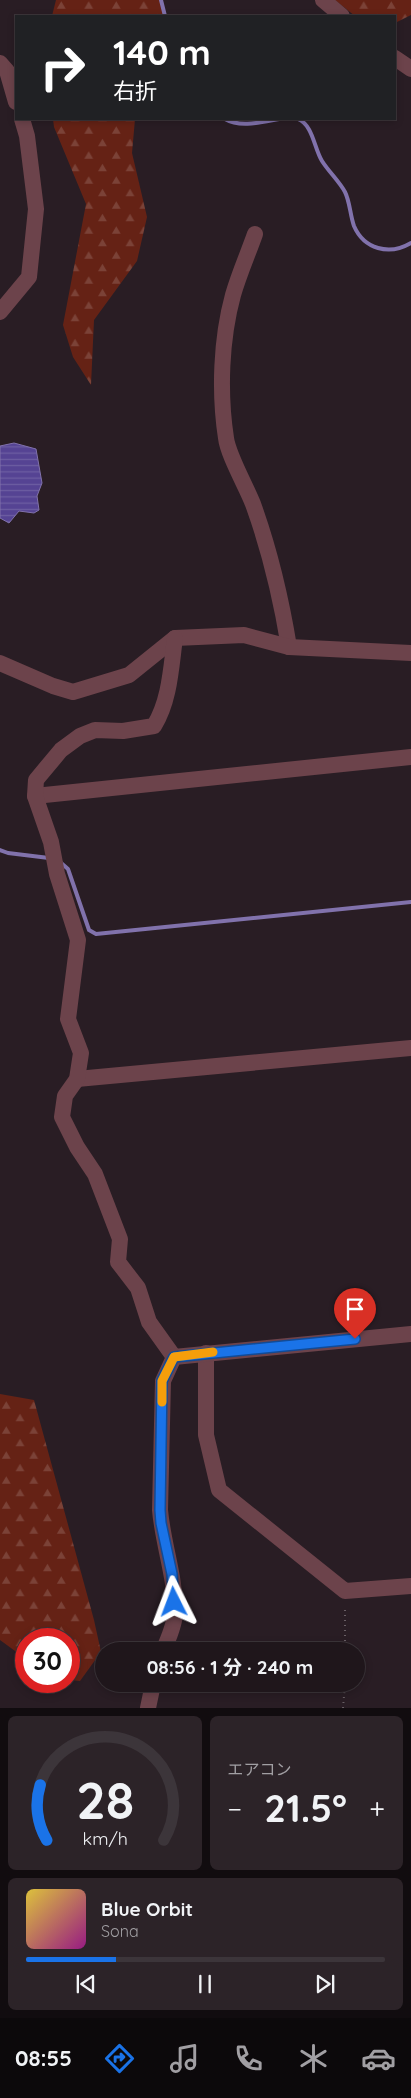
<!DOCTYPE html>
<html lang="ja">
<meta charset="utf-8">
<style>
body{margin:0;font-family:Quicksand,"Noto Sans JP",sans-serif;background:#2c2328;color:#f1f3f6;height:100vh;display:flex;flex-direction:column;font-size:19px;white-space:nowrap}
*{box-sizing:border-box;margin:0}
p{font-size:16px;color:#a19fa3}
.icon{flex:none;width:28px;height:28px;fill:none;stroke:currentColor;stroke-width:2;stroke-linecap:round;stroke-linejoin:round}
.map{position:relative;height:1708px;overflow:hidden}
.details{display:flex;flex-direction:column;gap:8px;padding:8px;background:#110c0f;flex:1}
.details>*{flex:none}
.banner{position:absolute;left:15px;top:15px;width:381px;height:105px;border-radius:0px;box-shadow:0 2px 8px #0003,0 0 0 1px #3c353a;background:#202124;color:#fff;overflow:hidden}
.speed{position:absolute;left:15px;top:1628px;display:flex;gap:10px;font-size:25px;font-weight:700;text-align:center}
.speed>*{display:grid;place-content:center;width:65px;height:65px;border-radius:50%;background:#1f161b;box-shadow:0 2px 8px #0003,0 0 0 1px #3c353a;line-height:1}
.speed .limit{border:8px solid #d22;background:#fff;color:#111}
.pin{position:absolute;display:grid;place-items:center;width:42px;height:42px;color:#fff;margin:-51px -21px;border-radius:50% 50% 50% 0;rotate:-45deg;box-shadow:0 0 5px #0007}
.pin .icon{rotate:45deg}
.me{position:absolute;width:55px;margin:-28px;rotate:357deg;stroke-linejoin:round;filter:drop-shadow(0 0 4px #0008)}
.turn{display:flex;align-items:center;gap:18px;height:105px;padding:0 15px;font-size:22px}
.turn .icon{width:65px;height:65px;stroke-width:2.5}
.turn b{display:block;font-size:35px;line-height:42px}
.big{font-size:38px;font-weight:700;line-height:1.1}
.details .widget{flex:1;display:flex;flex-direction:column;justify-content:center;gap:8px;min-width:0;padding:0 18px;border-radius:8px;background:#2c2328}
.details .dial{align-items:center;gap:0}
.dial svg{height:130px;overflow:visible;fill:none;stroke:#3c353a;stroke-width:7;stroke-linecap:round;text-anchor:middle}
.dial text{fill:#f1f3f6;stroke:none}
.song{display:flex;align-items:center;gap:15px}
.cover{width:60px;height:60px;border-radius:8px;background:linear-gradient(135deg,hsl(50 70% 55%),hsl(310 70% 35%))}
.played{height:5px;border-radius:2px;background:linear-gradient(90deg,#1a73e8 25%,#3c353a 25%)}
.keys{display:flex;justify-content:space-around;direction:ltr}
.heat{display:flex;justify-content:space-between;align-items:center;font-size:28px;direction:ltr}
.details .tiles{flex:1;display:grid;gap:8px;grid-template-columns:1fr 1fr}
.widget:last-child{grid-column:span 2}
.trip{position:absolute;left:95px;top:1642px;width:270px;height:50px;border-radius:25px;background:#1f161b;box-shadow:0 2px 8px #0003,0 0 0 1px #3c353a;font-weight:700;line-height:50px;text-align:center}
.dock{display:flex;height:80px;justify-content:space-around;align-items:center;background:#0c090b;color:#a19fa3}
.dock .icon{width:35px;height:35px}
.dock .on{color:#1a73e8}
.dock b{font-size:22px;color:#f1f3f6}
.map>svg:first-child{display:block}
</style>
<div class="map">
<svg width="411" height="1708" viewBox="0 0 411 1708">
<defs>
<pattern id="forest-firs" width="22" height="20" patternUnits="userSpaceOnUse" patternTransform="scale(1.25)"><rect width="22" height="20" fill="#652215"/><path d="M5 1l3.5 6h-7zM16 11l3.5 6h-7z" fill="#7b4237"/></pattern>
<pattern id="water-rules" width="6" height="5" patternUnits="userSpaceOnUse" patternTransform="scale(1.25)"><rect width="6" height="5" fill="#554393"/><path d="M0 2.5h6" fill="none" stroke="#6d5ea2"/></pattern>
</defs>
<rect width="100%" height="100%" fill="#291d24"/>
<g fill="url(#forest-firs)">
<path d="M 56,0 L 160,0 L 166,12 L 166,16 L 52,16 Z"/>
<path d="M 335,0 L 411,0 L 411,15 L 395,23 L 395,16 L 355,16 Z"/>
<path d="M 53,119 L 135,119 L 132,153 L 147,217 L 137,261 L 94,320 L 91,385 L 73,357 L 63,325 L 86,204 L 54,127 Z"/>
<path d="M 0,1394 L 34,1400 L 94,1620 L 101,1652 L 80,1681 L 69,1680 L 69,1639 L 26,1639 L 26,1659 L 0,1640 Z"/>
</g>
<path fill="url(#water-rules)" stroke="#8172ac" d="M 14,443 L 36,449 L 42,483 L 37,496 L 39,510 L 34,513 L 19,511 L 9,523 L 0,518 L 0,446 Z"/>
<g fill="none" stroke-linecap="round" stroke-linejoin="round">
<g stroke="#8172ac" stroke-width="4">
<path d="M 161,0 L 165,16"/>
<path d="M 225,119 C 240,128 262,122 279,119"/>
<path d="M 298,119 C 313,125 314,148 322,161 C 329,172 339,181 345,192 C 350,202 350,215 354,226 C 364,249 389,256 411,243"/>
<path d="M 0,850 L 8,853 L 49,858"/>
<path d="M 60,862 L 68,869 L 89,930 L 96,934 L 411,902"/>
</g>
<g stroke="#685e64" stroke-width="2" stroke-dasharray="1 4" stroke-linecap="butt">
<path d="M 345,1651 L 345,1606"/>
<path d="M 343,1708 L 345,1684"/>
</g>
<g stroke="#6c434b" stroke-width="16">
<path d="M 323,0 L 342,16"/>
<path d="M 395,58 L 411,69"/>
<path d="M 0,63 L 7,71 L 16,102"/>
<path d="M 255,234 C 248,254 239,274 233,295 C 221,339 219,392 226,438 C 228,455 246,486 253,504 C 270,551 281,598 289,647"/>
<path d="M 0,312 L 29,277 L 36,209 L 27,136 L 22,119"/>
<path d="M 0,663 L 53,686 L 73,692 L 129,675 L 175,638 L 244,635 L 289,647 L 411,653"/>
<path d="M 35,796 L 411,757"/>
<path d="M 77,1079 L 411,1048"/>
<path d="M 206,1353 L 206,1435 L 219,1490 L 345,1591 L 411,1586"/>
<path d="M 174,1357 L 149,1322 L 138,1288 L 118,1262 L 120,1239 L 95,1174 L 77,1147 L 62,1117 L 65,1096 L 77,1079 L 81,1053 L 68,1019 L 78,940 L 57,874 L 51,842 L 35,796 L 36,780 L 61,750 L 80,736 L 95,730 L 123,731 L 154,726 C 170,700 171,667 175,638"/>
<path d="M 174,1357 L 411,1334"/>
<path d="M 163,1651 C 168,1640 174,1626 175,1614 C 176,1578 163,1545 160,1510 L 163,1381 L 174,1357"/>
<path d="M 148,1708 L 153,1684"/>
</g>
</g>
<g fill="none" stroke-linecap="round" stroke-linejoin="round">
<defs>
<path id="route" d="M 174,1602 L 172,1574 L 161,1523 L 160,1510 L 162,1381 L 174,1357 L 355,1339"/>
</defs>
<use href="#route" stroke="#114b97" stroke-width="12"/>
<use href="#route" stroke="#1a73e8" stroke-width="9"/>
<path stroke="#f59e0b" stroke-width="9" d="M 162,1402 L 162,1381 L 174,1357 L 213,1352"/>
</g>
</svg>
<div class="speed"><div class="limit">30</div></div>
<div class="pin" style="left:355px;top:1339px;background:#d93025"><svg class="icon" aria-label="arrive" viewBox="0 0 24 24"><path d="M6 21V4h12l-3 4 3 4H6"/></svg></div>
<svg class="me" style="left:174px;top:1602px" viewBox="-20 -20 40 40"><path d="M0-17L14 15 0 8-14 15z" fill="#1a73e8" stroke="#fff" stroke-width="4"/></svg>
<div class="trip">08:56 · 1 分 · 240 m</div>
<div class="banner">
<div class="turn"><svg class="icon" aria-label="right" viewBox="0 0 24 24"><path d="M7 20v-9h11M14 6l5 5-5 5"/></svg><div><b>140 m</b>右折</div></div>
</div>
</div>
<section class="details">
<div class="tiles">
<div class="widget dial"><svg viewBox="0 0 100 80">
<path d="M14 69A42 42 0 1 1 86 69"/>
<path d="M14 69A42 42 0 0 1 10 35" stroke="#1a73e8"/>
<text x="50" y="56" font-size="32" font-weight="700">28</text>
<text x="50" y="72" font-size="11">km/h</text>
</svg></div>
<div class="widget"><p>エアコン</p>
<div class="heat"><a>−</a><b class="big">21.5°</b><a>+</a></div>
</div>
<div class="widget">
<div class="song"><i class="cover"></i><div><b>Blue Orbit</b><p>Sona</p></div></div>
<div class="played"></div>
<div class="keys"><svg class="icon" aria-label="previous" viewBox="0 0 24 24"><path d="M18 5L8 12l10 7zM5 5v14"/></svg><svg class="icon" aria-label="pause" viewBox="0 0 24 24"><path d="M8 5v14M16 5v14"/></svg><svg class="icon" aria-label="next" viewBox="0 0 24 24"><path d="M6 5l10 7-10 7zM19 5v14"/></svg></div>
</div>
</div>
</section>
<nav class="dock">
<b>08:55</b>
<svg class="icon on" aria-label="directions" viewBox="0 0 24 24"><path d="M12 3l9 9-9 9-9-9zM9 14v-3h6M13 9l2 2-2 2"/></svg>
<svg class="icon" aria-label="music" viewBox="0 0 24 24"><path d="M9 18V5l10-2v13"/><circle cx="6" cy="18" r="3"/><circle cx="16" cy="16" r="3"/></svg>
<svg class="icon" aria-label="phone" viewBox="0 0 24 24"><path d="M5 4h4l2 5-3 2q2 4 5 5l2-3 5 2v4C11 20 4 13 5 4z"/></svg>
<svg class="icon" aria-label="climate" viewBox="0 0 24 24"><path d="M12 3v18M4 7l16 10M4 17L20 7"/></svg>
<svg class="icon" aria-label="car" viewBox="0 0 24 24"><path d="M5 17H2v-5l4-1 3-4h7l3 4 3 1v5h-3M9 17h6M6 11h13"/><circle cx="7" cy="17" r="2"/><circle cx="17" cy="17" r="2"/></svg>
</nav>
